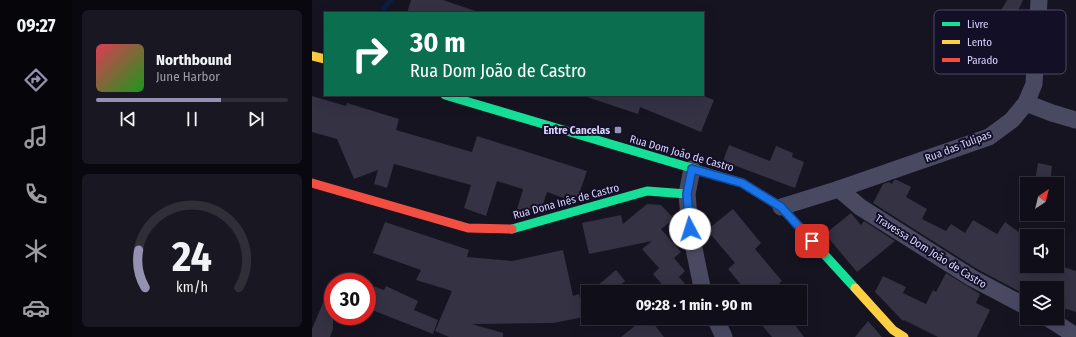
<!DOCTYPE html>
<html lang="pt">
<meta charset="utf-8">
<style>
body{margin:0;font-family:"Fira Sans Condensed",sans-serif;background:#191822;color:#f1f3f6;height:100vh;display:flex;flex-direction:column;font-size:15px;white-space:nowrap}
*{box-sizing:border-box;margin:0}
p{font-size:13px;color:#9c9ca2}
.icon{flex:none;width:22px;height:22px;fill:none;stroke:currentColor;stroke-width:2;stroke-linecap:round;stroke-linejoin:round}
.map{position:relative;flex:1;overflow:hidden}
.sheet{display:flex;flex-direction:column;gap:10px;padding:10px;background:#09080e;width:240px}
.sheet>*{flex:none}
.guide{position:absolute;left:12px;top:12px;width:380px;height:84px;border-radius:0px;box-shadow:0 4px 16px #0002,0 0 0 1px #302f38;background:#0b6e4f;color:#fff;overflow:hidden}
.needle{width:26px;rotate:35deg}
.tools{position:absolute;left:708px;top:177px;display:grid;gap:8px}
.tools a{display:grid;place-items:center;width:44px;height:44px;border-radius:0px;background:#100f19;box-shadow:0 4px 16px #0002,0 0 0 1px #302f38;font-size:20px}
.speed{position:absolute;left:12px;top:273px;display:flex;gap:8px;font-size:20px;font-weight:700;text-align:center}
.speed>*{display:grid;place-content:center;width:52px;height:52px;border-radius:50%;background:#100f19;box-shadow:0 4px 16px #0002,0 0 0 1px #302f38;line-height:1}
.speed .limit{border:6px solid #d22;background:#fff;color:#111}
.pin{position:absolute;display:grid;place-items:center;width:34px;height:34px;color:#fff;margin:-17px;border-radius:8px;box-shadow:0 2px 6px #0006}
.me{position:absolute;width:44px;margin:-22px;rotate:355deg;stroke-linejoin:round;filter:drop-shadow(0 0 3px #0008)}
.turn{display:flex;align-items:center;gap:14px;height:84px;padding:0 20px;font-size:18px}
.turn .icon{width:52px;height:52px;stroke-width:2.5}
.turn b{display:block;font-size:28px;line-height:34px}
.sheet .tile{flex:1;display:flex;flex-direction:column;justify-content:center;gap:6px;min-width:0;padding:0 14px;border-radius:6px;background:#191822}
.sheet .dial{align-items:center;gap:0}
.dial svg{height:104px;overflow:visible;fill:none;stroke:#302f38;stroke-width:7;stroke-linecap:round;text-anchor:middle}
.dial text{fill:#f1f3f6;stroke:none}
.song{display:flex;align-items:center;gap:12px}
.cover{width:48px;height:48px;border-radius:6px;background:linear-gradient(135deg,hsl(350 70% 55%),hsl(120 70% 35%))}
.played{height:4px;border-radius:2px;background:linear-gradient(90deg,#9591b1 65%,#302f38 65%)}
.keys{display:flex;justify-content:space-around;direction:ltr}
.trip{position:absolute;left:269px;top:285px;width:226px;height:40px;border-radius:0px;background:#100f19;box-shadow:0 4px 16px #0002,0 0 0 1px #302f38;font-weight:700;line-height:40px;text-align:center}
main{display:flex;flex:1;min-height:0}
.menu{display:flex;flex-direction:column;width:72px;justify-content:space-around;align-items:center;background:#06060a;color:#9c9ca2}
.menu .icon{width:28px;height:28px}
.menu .selected{color:#9591b1}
.menu b{font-size:18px;color:#f1f3f6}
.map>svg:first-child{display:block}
</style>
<main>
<nav class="menu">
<b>09:27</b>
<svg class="icon selected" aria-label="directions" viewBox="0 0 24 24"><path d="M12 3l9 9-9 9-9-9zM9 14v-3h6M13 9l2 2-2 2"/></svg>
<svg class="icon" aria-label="music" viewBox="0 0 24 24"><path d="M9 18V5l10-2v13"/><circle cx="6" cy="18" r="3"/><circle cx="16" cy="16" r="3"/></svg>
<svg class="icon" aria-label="phone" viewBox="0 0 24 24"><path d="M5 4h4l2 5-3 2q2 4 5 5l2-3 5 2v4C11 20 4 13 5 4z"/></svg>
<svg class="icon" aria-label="climate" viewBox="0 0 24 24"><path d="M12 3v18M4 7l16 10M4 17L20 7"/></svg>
<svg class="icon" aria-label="car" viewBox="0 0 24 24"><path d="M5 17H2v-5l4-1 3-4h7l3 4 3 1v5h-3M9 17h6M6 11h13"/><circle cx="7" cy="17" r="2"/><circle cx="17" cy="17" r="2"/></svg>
</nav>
<section class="sheet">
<div class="tile">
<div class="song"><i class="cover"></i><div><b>Northbound</b><p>June Harbor</p></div></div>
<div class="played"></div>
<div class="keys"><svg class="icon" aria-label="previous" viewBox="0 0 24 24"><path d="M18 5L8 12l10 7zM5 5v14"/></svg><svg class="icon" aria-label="pause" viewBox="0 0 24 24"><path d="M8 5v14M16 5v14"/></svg><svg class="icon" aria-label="next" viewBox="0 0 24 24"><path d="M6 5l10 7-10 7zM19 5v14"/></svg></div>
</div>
<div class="tile dial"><svg viewBox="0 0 100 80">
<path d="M14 69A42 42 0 1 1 86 69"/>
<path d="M14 69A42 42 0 0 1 9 40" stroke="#9591b1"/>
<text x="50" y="56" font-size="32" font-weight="700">24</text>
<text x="50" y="72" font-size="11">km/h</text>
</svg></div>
</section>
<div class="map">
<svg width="764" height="337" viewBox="0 0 764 337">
<rect width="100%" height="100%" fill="#161421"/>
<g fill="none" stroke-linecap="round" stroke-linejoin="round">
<path stroke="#0b1e41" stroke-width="5" d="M 72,8 L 79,0"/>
</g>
<g fill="#343243">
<path d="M 99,0 L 131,0 L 163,11 L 163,13 L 95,13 Z"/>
<path d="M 695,0 L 711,0 L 700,24 L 713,31 L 700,54 L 673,39 Z"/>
<path d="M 275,95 L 389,95 L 402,100 L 389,132 L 328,107 L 326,114 L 275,97 Z"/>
<path d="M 0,96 L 34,106 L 35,103 L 87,119 L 84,130 L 160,152 L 165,136 L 275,171 L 266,197 L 257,200 L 235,192 L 230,207 L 212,212 L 205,210 L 211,189 L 185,181 L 174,216 L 152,208 L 159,185 L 82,164 L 75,188 L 62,184 L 66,170 L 42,179 L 25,139 L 0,132 Z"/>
<path d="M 417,145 L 458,161 L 464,146 L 481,153 L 480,157 L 492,162 L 483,188 L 411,161 Z"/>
<path d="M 726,163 L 740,166 L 738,184 L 723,181 Z"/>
<path d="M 582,180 L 585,180 L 599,187 L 594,197 L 615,209 L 610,219 L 634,231 L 639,224 L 653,233 L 661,220 L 685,234 L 693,222 L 715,238 L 715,266 L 749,266 L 764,271 L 764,312 L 745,306 L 745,288 L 713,288 L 710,293 L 665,269 L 561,203 L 571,184 L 577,182 L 580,184 Z"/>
<path d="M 335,204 L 349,205 L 362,219 L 349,229 L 369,252 L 362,258 L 373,271 L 367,277 L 380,292 L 357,292 L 341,274 L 347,268 L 330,249 L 340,241 L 277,254 L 270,223 L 309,215 L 311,224 Z"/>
<path d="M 421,209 L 449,243 L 443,249 L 470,281 L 457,292 L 435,292 L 416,269 L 423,263 L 395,230 Z"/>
<path d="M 539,213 L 549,225 L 552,221 L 583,241 L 545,272 L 513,234 Z"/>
<path d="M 73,222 L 157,250 L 155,257 L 200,261 L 251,250 L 261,296 L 267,294 L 272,317 L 241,323 L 160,324 L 191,333 L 191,337 L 137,337 L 123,331 L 140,291 L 104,280 L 109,270 L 61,253 Z"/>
<path d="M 304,270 L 313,281 L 308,286 L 313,292 L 278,292 Z"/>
<path d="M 634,273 L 668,294 L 664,303 L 678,310 L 665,337 L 626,337 L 592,320 L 591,321 L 563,292 L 571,276 L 594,287 L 591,293 L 614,304 L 621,290 L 624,292 Z"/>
<path d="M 21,279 L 21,329 L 18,337 L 0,337 L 0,329 Z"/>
<path d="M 55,284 L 72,290 L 74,286 L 106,301 L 102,310 L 126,320 L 121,334 L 55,308 Z"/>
<path d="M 315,318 L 337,318 L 352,337 L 309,337 L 323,326 Z"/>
<path d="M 444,318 L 491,318 L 483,325 L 492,337 L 460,337 Z"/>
<path d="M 556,321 L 570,337 L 543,337 Z"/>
</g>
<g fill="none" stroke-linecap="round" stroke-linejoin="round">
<g stroke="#4a4962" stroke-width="17">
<path d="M 714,103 L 740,113 L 764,120"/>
<path d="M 380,169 L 375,194 L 378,229 L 391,292"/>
<path d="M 527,189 L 548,207 L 660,278 L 715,307"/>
<path d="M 469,207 L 527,189 L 677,137 L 700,120 L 714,103 L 722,84 L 727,0"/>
<path d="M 403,318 L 412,337"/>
<path d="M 736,318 L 764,336"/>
</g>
<g stroke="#16e098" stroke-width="9">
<path d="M 133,95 L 430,183 L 469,207 L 543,288"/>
<path d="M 200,229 L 335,191 L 375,194"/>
</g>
<g stroke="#ffcf43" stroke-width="9">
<path d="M 0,56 L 13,59"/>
<path d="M 543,288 L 581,330 L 592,337"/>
</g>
<path stroke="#f24e42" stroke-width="9" d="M 0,183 L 156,228 L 200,229"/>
</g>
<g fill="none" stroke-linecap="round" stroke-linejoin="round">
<defs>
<path id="route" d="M 378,229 L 375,194 L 380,169 L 430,183 L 469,207 L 500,241"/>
</defs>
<use href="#route" stroke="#114b97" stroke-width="10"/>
<use href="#route" stroke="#1a73e8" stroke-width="7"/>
</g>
<rect fill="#9591b1" stroke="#130f26" stroke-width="1.5" x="302" y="126" width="8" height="8" rx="2"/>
<g text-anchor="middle" stroke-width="4" stroke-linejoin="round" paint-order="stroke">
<g font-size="11" font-weight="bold" fill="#d9d4ff" stroke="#130f26" text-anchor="end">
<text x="298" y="134">Entre Cancelas</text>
</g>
<g font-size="11" fill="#d9d4ff" stroke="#130f26">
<text transform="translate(646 146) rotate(-21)" y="4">Rua das Tulipas</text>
<text transform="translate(370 153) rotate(16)" y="4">Rua Dom João de Castro</text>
<text transform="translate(254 201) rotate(-15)" y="4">Rua Dona Inês de Castro</text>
<text transform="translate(619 251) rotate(32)" y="4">Travessa Dom João de Castro</text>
</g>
</g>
<rect x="622" y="10" width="132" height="64" rx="6" fill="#130f26" stroke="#4e4a67" stroke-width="1"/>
<rect x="630" y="22" width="18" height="4" fill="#16e098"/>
<rect x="630" y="40" width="18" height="4" fill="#ffcf43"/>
<rect x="630" y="58" width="18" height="4" fill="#f24e42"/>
<g font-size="11" fill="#d9d4ff">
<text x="655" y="28">Livre</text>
<text x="655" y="46">Lento</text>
<text x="655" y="64">Parado</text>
</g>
</svg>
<div class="tools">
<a><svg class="needle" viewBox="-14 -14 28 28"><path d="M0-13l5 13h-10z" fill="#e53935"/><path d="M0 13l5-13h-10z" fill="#9c9ca2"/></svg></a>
<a><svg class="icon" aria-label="sound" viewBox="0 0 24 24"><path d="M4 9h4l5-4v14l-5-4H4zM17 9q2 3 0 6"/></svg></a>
<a><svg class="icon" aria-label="layers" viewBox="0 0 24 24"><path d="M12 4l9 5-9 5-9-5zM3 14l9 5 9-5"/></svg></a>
</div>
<div class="speed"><div class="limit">30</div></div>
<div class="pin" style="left:500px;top:241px;background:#d93025"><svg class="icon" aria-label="arrive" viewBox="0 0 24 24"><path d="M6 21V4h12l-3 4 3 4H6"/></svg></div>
<svg class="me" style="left:378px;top:229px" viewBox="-20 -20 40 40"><circle r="19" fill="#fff"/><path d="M0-13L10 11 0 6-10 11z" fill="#1a73e8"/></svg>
<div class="trip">09:28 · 1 min · 90 m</div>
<div class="guide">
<div class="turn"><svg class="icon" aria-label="right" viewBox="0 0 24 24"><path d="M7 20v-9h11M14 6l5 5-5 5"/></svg><div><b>30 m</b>Rua Dom João de Castro</div></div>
</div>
</div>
</main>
